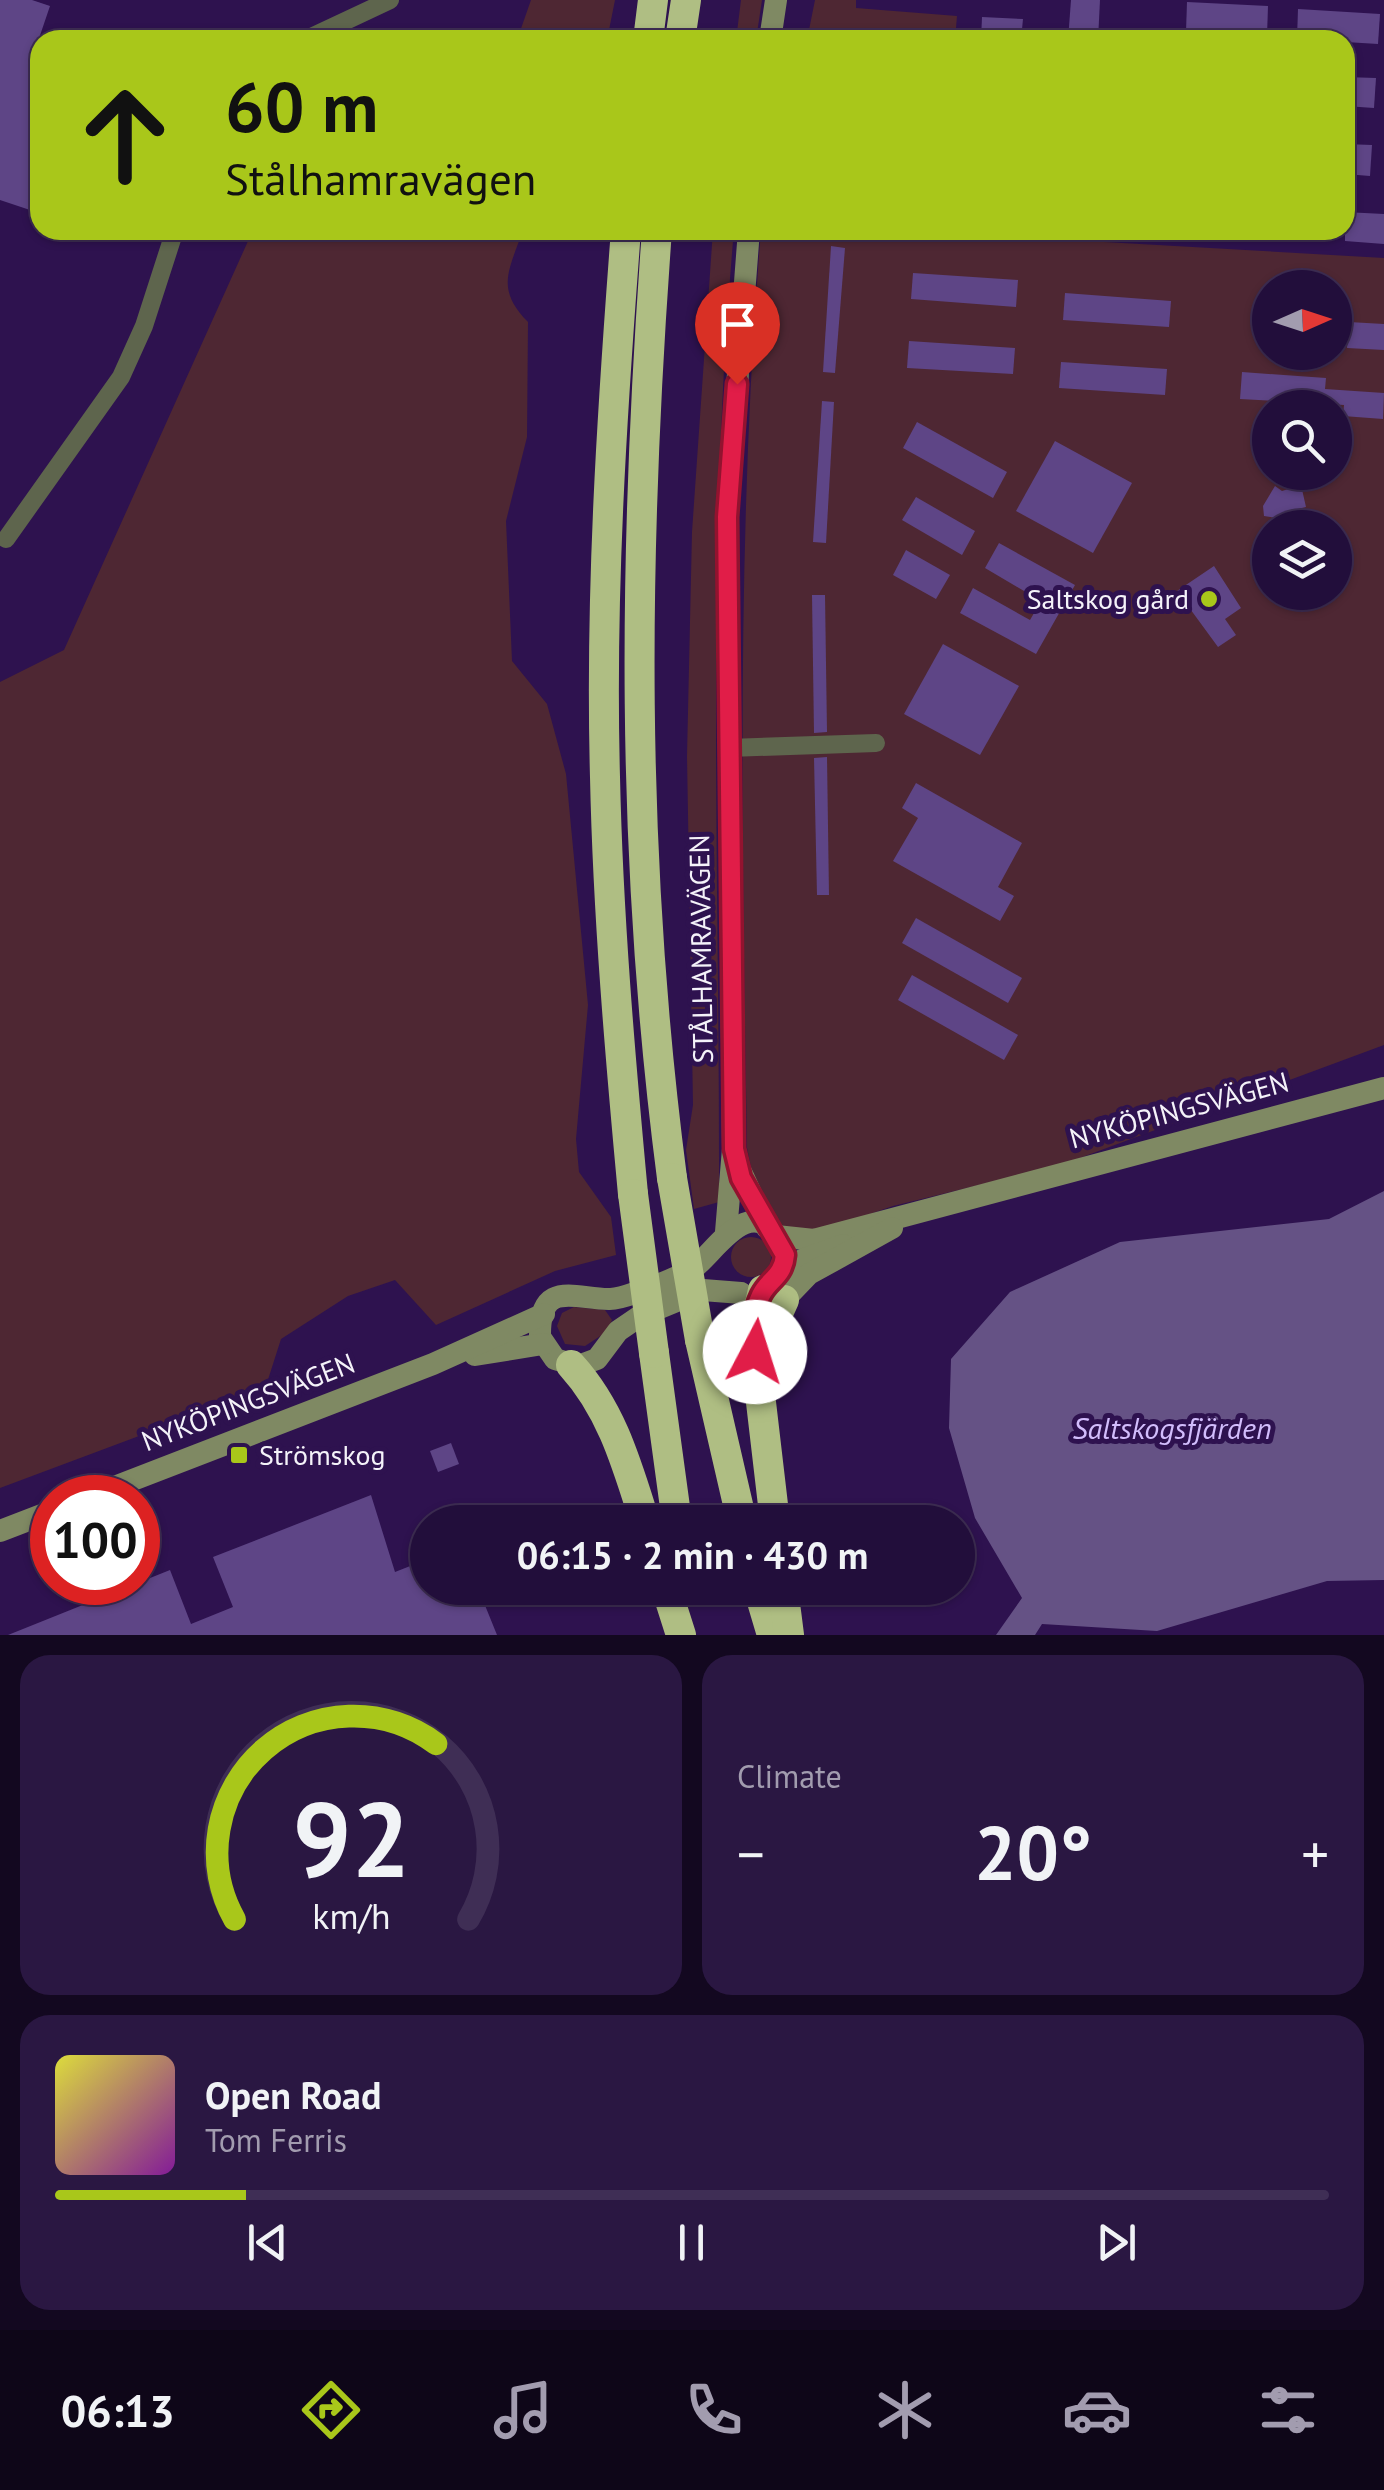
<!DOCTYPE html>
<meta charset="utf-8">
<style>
body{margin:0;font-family:"PT Sans",sans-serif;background:#2a1742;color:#f1f3f6;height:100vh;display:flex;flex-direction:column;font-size:38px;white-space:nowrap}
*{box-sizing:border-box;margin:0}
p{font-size:32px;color:#a29caf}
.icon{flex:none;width:55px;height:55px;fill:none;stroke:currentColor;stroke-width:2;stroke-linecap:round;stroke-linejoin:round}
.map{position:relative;height:1635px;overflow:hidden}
.side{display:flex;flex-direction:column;gap:20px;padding:20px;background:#130820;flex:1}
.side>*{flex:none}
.top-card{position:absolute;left:30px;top:30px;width:1325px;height:210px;border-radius:30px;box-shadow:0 2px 8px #0004,0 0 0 2px #3f2e55;background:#a9c71a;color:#111;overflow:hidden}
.needle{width:65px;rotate:87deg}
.buttons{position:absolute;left:1252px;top:270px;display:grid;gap:20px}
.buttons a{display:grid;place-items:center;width:100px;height:100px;border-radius:50%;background:#220e3b;box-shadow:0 2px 8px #0004,0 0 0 2px #3f2e55;font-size:50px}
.speed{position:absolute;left:30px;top:1475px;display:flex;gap:20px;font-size:50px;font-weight:700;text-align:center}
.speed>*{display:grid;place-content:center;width:130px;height:130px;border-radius:50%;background:#220e3b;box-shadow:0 2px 8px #0004,0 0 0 2px #3f2e55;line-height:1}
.speed .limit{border:15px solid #d22;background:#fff;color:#111}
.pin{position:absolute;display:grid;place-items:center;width:85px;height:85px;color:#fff;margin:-102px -42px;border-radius:50% 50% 50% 0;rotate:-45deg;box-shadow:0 0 10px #0007}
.pin .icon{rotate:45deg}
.me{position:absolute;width:110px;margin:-55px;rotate:5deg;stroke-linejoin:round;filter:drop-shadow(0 0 8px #0008)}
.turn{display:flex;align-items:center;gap:35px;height:210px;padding:0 30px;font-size:45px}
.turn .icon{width:130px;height:130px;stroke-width:2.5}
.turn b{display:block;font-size:70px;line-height:85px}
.big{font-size:75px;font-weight:600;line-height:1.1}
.side .widget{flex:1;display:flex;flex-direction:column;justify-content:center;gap:15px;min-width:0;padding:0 35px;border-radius:30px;background:#2a1742}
.side .dial{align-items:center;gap:0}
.dial svg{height:260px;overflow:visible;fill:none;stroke:#3f2e55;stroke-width:7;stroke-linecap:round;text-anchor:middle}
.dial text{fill:#f1f3f6;stroke:none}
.song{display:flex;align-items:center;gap:30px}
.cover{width:120px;height:120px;border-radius:15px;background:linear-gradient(135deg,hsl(60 70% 55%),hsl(290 70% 35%))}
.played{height:10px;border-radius:5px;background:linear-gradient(90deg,#a9c71a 15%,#3f2e55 15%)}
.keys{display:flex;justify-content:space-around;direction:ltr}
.heat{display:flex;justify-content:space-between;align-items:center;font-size:55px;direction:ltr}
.side .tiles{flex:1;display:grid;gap:20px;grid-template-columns:1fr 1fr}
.widget:last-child{grid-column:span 2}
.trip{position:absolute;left:410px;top:1505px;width:565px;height:100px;border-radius:50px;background:#220e3b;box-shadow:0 2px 8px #0004,0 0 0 2px #3f2e55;font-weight:600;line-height:100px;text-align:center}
.tabs{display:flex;height:160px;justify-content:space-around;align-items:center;background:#0e0618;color:#a29caf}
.tabs .icon{width:70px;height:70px}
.tabs .selected{color:#a9c71a}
.tabs b{font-size:45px;color:#f1f3f6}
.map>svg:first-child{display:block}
</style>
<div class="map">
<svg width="1384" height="1635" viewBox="0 0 1384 1635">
<rect width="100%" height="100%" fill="#2e124f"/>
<g fill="#4e2733" fill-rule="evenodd">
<path d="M 531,0 L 615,0 L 607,40 L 517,40 Z"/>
<path d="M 741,0 L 762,0 L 756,40 L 736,40 Z"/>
<path d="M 815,0 L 856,0 L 856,8 L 957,16 L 955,40 L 807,40 Z"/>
<path d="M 253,230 L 523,230 C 509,271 495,288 528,322 L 527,437 L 506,521 L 512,661 L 547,704 L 566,774 L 588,1005 L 576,1139 L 579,1172 L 611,1217 L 616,1255 L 555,1271 L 436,1325 L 395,1280 L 348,1296 L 281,1339 L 265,1389 L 0,1488 L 0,682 L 64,650 Z"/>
<path d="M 713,230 L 734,230 C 705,554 720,877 719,1202 L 694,1209 L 686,1150 L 693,1105 L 687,756 L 692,532 Z"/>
<path d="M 761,230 L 1033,230 L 1034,238 L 1384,258 L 1384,1045 L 1061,1165 L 893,1206 L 812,1234 L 786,1229 L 772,1216 L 757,1195 L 747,1148 C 742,841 736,536 761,230 ZM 1270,288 L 1335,288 L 1335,352 L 1270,352 ZM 1270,408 L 1335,408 L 1335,472 L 1270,472 ZM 1270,528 L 1335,528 L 1335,592 L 1270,592 Z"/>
<circle cx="751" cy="1257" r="20"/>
<path d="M 574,1307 L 605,1310 L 612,1320 L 608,1331 L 585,1346 L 565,1344 L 557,1326 L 562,1313 Z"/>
</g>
<path fill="#655285" d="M 1384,1191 L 1384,1580 L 1327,1581 L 1157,1631 L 1042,1624 L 1035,1635 L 996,1635 L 1022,1598 L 975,1518 L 949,1428 L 951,1359 L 1010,1292 L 1120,1242 L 1329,1219 Z"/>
<g fill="#5e4586">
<path d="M 0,0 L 32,0 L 50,6 L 32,59 L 40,62 L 40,181 L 30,210 L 0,200 Z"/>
<path d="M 1071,0 L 1100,0 L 1098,40 L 1068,40 Z"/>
<path d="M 1187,2 L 1268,6 L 1267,36 L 1186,32 Z"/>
<path d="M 1298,9 L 1380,14 L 1378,44 L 1297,39 Z"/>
<path d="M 982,17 L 1023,19 L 1021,40 L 981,40 Z"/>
<path d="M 1345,77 L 1376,78 L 1374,108 L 1345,106 Z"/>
<path d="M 1345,144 L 1372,145 L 1370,176 L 1345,174 Z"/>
<path d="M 1345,212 L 1384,214 L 1384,244 L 1345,241 Z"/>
<path d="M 831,246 L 845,248 L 835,373 L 823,372 Z"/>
<path d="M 913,273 L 1018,280 L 1016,307 L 911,299 Z"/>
<path d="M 1065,293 L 1171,301 L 1169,327 L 1063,320 Z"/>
<path d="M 1349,322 L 1384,324 L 1384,350 L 1347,348 Z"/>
<path d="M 909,341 L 1015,348 L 1013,374 L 907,368 Z"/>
<path d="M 1061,362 L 1167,369 L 1165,395 L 1059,388 Z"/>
<path d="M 1242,372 L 1326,378 L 1325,389 L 1384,393 L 1383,419 L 1343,416 L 1344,405 L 1240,399 Z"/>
<path d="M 822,401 L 834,402 L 826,543 L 813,542 Z"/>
<path d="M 917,422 L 1007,472 L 993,498 L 903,448 Z"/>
<path d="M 1055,441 L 1132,483 L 1093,553 L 1016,511 Z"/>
<path d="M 1301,485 L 1306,507 L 1289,511 L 1283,519 L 1264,516 L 1263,506 L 1275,486 L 1282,491 Z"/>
<path d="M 916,497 L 975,531 L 962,555 L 902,520 Z"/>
<path d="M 999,543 L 1075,585 L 1036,654 L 960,613 L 973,588 L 1030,620 L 1041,601 L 985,568 Z"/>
<path d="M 906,550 L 950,575 L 936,599 L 893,575 Z"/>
<path d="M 1214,566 L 1241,608 L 1225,619 L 1236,635 L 1218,647 L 1177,591 Z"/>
<path d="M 812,595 L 825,595 L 827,732 L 814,733 Z"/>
<path d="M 943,644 L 1019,686 L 980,755 L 904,714 Z"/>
<path d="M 827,757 L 829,895 L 817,895 L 814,758 Z"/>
<path d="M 916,783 L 1022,843 L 998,887 L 1014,896 L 1000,921 L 893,861 L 918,818 L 902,808 Z"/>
<path d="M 916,918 L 1022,978 L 1008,1003 L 902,943 Z"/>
<path d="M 912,975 L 1018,1035 L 1004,1060 L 898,1000 Z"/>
<path d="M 451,1443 L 459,1464 L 438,1472 L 430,1451 Z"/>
<path d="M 371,1495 L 395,1572 L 428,1559 L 428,1588 L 478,1588 L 497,1635 L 8,1635 L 170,1570 L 191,1624 L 233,1607 L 213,1557 Z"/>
</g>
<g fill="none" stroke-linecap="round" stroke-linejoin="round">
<g stroke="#5e654d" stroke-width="18">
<path d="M 305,40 L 390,0"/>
<path d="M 6,539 L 121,377 L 144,326 L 175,230"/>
<path d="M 729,748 L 876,743"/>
</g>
<g stroke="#7f8963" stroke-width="22">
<path d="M 770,40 L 776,0"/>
<path d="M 737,1163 L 767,1228"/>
<path d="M 726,1232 L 733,1149 L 727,517 L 749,230"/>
<path d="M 776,1236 L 814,1240 L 1384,1088"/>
<path d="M 778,1278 L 804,1259 L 843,1245"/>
<path d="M 741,1293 L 703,1290 L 640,1316 L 618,1331 L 597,1359 L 578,1366 L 555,1359 L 540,1337 C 539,1277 577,1300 610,1299 C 622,1299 636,1292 647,1289 C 662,1283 684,1276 696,1266 C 717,1249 751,1192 780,1241 C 787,1253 785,1265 779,1278"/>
<path d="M 784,1300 L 809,1274 L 892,1228"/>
<path d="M 475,1355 L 543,1344"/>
<path d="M 86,1498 L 433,1364 L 544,1314"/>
<path d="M 0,1531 L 52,1511"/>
</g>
<g stroke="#afbe83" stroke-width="30">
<path d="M 648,40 L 653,0"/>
<path d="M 680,40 L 686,0"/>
<path d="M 626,230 C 612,412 600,594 605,777 C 608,916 620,1055 633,1194"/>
<path d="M 657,230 C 633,553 630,856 672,1178"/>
<path d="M 763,1290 L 753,1334 L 775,1522"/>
<path d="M 700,1340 L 742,1522"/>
<path d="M 764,1344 L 784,1300"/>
<path d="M 654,1353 L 677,1522"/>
<path d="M 571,1365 C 612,1410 627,1465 645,1522"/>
<path d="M 666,1588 L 681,1635"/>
<path d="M 758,1588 L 772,1635"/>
<path d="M 783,1588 L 789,1635"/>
</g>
<g stroke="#afbe83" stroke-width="30">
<path d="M 672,1178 L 700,1340"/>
<path d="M 633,1194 L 654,1353"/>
</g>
</g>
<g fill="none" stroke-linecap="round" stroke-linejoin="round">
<defs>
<path id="route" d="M 737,384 L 727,517 L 734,1149 L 741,1178 L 785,1255 C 783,1277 769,1279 761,1295 C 752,1313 753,1333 755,1352"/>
</defs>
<use href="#route" stroke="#92132f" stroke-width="25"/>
<use href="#route" stroke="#e11d48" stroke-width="18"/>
</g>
<g fill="#a9c71a" stroke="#2e124f" stroke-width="4">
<circle cx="1209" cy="599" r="10"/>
<rect x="229" y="1445" width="20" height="20" rx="5"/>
</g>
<g text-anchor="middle" stroke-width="10" stroke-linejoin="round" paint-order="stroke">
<g font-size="28" fill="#f4f2f9" stroke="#2e124f" text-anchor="end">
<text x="1189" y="609">Saltskog gård</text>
<text x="259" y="1465" text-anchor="start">Strömskog</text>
</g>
<g font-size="28" fill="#f4f2f9" stroke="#2e124f">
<text transform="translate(701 949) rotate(-91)" y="10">STÅLHAMRAVÄGEN</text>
<text transform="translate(1179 1110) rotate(-15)" y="10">NYKÖPINGSVÄGEN</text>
<text transform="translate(248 1402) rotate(-21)" y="10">NYKÖPINGSVÄGEN</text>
</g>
<g font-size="30" font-style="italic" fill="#d2bdfc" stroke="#2e124f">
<text x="1172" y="1439">Saltskogsfjärden</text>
</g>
</g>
</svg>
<div class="buttons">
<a><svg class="needle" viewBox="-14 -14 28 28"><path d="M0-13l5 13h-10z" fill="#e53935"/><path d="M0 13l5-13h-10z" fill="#a29caf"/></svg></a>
<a><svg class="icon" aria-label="search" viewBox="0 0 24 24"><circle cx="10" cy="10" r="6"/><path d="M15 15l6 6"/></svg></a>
<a><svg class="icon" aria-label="layers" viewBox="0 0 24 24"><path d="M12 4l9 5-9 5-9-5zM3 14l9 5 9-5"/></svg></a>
</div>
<div class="speed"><div class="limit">100</div></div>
<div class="pin" style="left:737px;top:384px;background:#d93025"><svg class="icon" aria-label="arrive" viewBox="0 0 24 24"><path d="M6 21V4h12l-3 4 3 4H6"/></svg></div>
<svg class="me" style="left:755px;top:1352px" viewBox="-20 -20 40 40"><circle r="19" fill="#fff"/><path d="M0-13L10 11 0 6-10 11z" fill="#e11d48"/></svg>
<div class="trip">06:15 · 2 min · 430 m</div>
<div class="top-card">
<div class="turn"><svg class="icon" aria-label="ahead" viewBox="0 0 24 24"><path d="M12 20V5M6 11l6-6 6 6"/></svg><div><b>60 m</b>Stålhamravägen</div></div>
</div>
</div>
<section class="side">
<div class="tiles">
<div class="widget dial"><svg viewBox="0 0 100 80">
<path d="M14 69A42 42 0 1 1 86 69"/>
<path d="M14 69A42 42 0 0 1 76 15" stroke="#a9c71a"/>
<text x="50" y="56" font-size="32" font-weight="700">92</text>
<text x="50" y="72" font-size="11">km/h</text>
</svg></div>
<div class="widget"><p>Climate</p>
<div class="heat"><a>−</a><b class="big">20°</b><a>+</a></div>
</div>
<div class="widget">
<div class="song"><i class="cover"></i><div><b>Open Road</b><p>Tom Ferris</p></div></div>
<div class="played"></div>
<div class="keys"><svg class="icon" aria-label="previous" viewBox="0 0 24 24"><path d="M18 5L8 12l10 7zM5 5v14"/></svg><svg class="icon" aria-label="pause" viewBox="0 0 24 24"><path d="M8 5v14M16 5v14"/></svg><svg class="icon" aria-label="next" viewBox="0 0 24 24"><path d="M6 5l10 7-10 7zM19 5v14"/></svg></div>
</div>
</div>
</section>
<nav class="tabs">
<b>06:13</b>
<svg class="icon selected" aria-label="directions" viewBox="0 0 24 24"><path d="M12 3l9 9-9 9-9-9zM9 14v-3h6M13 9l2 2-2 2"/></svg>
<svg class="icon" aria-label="music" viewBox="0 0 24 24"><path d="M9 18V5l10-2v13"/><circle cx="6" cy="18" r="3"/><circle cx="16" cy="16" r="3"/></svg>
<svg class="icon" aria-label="phone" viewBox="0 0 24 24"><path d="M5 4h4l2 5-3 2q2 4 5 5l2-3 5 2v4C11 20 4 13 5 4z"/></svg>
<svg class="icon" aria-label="climate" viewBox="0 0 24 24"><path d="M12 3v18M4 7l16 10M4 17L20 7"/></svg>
<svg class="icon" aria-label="car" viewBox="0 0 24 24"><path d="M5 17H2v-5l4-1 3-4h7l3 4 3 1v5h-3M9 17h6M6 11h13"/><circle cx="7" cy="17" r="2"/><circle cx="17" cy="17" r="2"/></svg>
<svg class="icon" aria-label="filters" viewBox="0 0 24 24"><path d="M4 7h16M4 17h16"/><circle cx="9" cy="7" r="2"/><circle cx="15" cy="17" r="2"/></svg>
</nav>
